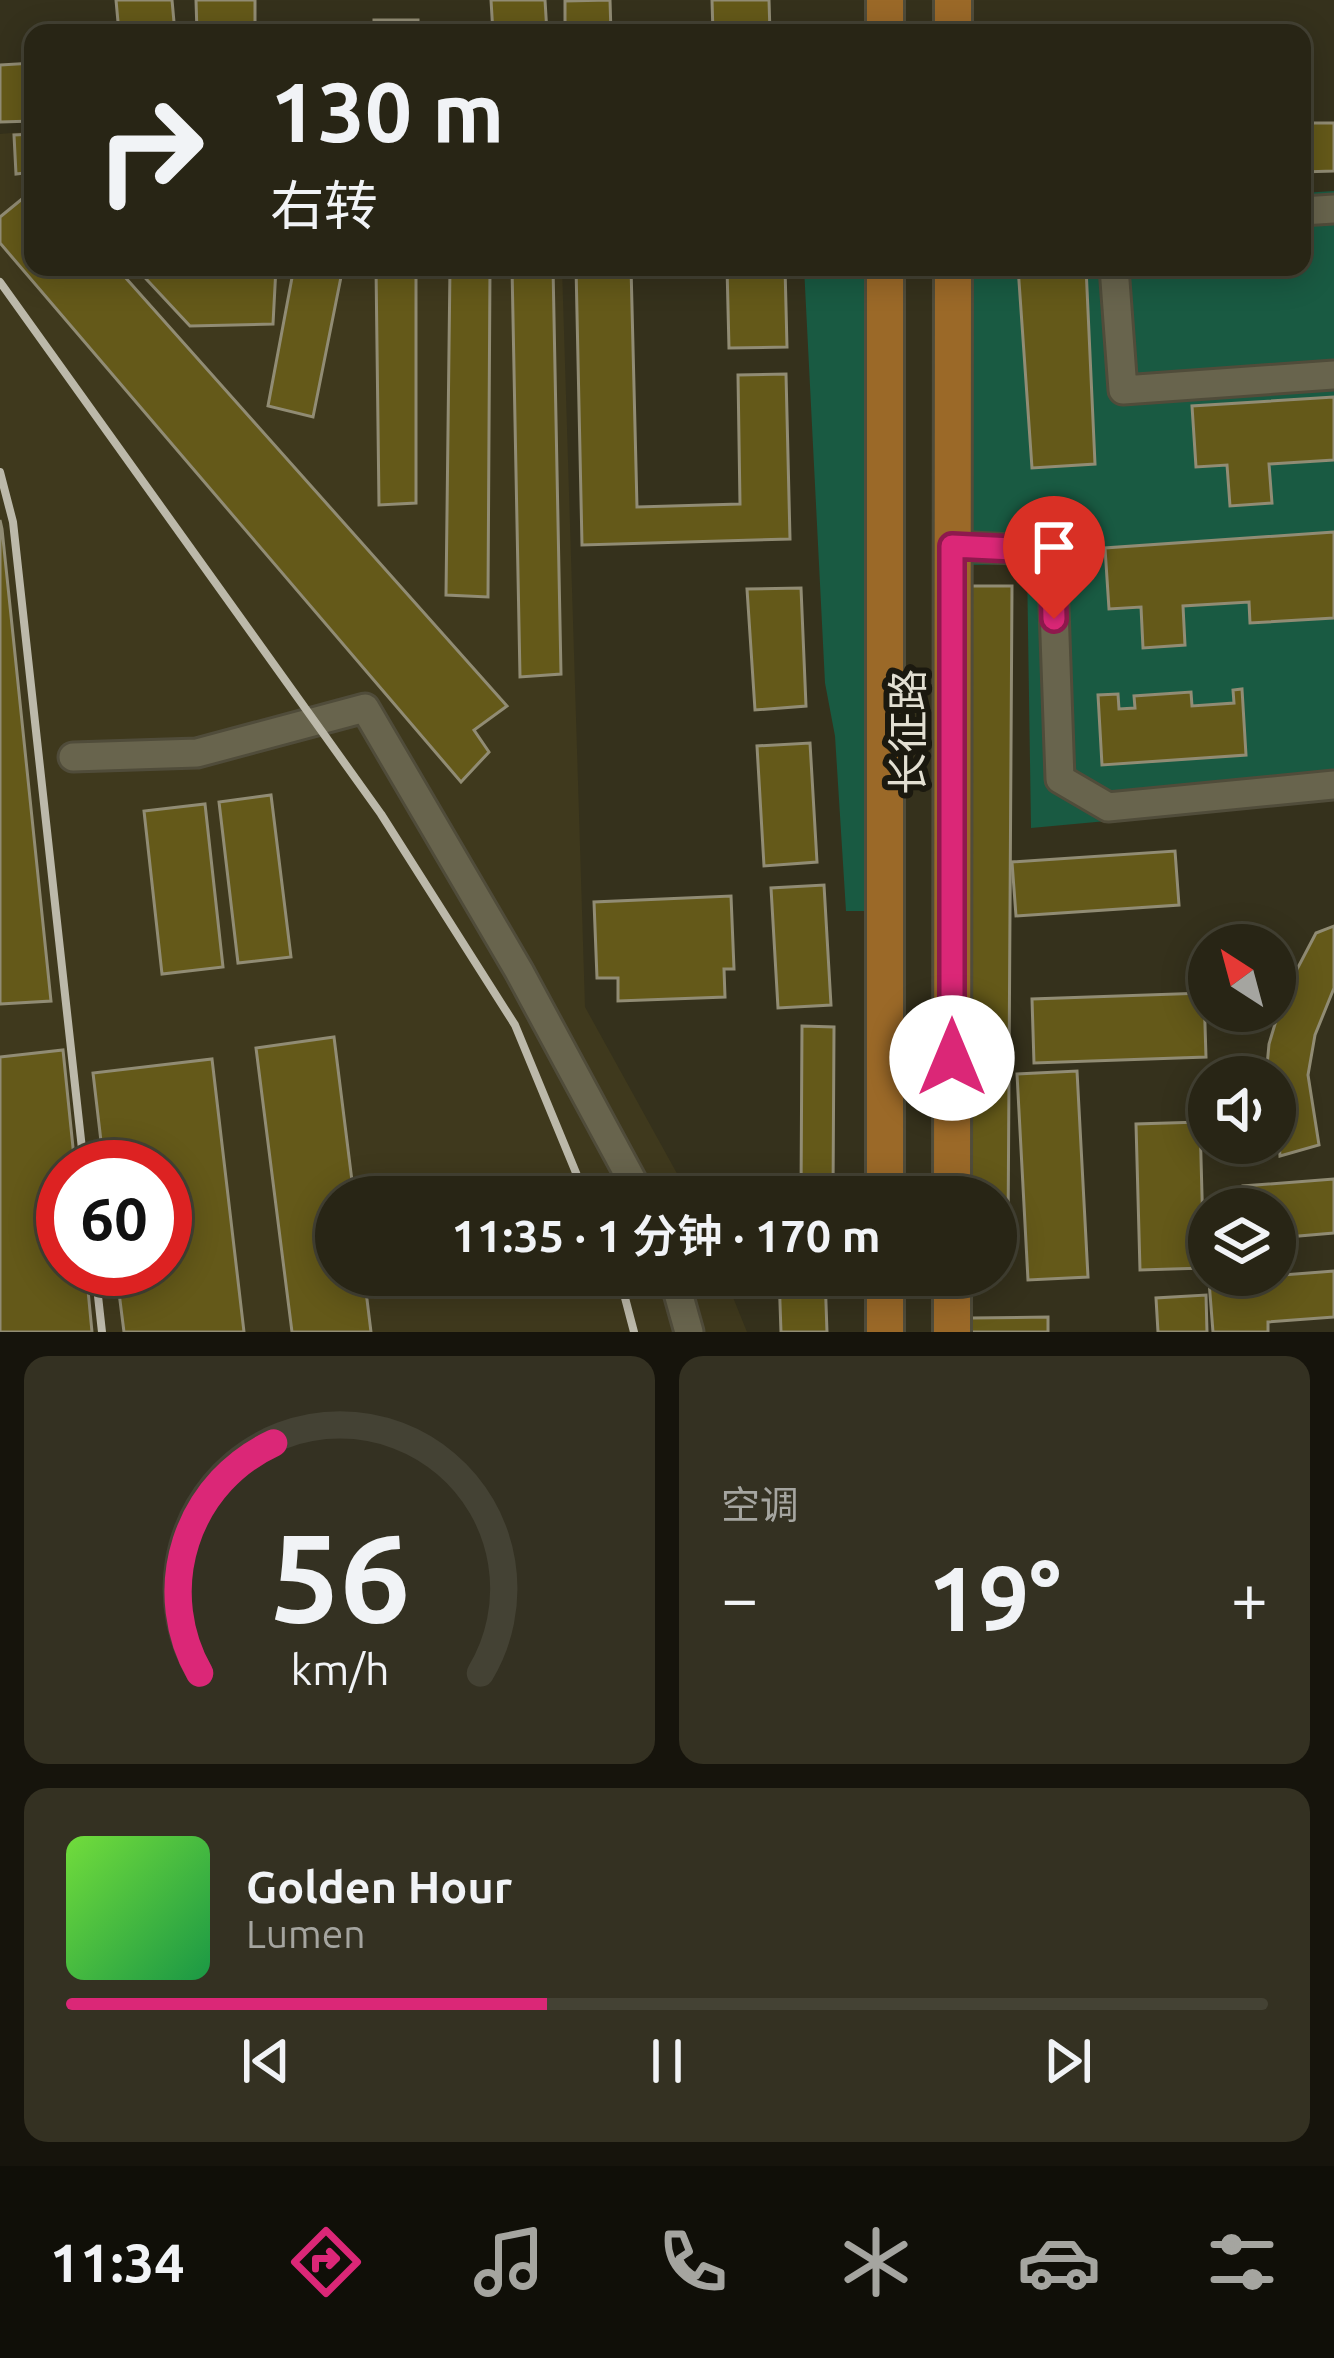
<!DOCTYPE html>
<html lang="zh">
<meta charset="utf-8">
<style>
body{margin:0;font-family:Ubuntu,"Noto Sans SC",sans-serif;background:#343122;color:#f1f3f6;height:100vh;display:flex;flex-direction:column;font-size:45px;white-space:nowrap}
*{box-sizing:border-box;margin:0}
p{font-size:39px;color:#a5a5a0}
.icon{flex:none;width:66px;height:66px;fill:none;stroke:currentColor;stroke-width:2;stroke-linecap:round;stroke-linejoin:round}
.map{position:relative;height:1332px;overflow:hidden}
.panel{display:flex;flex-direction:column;gap:24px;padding:24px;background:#16140c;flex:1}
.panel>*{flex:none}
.top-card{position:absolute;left:24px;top:24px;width:1287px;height:252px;border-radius:24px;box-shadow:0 6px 30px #0003,0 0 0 3px #444234;background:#282515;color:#f1f3f6;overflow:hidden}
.needle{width:78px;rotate:324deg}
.buttons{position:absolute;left:1188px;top:924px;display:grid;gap:24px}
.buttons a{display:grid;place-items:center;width:108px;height:108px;border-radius:50%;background:#282515;box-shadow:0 6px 30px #0003,0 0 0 3px #444234;font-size:60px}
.speed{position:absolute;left:36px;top:1140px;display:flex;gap:24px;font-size:60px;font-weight:700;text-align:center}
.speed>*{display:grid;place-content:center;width:156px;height:156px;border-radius:50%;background:#282515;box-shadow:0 6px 30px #0003,0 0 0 3px #444234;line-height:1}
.speed .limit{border:18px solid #d22;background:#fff;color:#111}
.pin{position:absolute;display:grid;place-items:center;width:102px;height:102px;color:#fff;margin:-123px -51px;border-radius:50% 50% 50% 0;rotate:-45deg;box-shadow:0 0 12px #0007}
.pin .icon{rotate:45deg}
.me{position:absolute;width:132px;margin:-66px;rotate:0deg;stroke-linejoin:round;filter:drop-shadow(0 0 9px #0008)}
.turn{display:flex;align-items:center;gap:42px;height:252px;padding:0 48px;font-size:54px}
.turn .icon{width:156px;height:156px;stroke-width:2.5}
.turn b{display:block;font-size:84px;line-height:102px}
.big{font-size:90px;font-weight:600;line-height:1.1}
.panel .card{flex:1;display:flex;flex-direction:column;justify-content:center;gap:18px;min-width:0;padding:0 42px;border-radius:24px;background:#343122}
.panel .dial{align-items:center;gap:0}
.dial svg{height:312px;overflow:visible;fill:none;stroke:#444234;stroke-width:7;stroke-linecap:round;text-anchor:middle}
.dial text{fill:#f1f3f6;stroke:none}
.song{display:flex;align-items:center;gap:36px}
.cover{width:144px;height:144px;border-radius:18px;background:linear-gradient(135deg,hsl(100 70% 55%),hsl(140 70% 35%))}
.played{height:12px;border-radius:6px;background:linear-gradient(90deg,#db2777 40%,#444234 40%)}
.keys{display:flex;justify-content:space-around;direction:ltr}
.heat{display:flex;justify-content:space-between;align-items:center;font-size:66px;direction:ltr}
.panel .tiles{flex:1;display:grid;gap:24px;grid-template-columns:1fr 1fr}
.card:last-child{grid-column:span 2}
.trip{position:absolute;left:315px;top:1176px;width:702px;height:120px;border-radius:60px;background:#282515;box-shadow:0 6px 30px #0003,0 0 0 3px #444234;font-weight:600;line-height:120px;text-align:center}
.menu{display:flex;height:192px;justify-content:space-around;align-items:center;background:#100f08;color:#a5a5a0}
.menu .icon{width:84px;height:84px}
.menu .on{color:#db2777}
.menu b{font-size:54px;color:#f1f3f6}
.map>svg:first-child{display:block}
</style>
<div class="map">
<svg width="1334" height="1332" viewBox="0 0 1334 1332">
<rect width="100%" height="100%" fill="#35311c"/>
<path fill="#3f391d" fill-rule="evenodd" d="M 33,131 L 33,267 L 562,267 L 585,1007 L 690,1197 L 336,1197 L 336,1275 L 724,1275 L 747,1332 L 0,1332 L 0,134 ZM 63,1167 L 165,1167 L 165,1269 L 63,1269 Z"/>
<g fill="#195a42">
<path d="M 1334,191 L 1334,800 L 1031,828 L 1027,564 L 970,565 L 972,267 L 1302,267 L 1302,193 Z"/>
<path d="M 804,267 L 870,267 L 871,911 L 846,911 L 835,736 L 825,683 Z"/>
</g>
<g fill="#645919" stroke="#918c74" stroke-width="3">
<path d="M 116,0 L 172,0 L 175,33 L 119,33 Z"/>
<path d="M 196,0 L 255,0 L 255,33 L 197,33 Z"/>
<path d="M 491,0 L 545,0 L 547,33 L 493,33 Z"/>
<path d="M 610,0 L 611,33 L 565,33 L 565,1 Z"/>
<path d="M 712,0 L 769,0 L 770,33 L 713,33 Z"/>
<rect x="374" y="20" width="44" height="13"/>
<path d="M 33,63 L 33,121 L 0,122 L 0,65 Z"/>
<path d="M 1302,123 L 1334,123 L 1334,171 L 1302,172 Z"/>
<path d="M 33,134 L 33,172 L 16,174 L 14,135 Z"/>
<path d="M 33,190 L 33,267 L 116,267 L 507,706 L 474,730 L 489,752 L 461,782 L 0,243 L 0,217 Z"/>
<path d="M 135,267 L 276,267 L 273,324 L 190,326 Z"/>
<path d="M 294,267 L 343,267 L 313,417 L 268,406 Z"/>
<path d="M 376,267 L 416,267 L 416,503 L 379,505 Z"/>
<path d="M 450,267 L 490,267 L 488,597 L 446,595 Z"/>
<path d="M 512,267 L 553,267 L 561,674 L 520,677 Z"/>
<path d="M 576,267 L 631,267 L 637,507 L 740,504 L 738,375 L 786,374 L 790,539 L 582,545 Z"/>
<path d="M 727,267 L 785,267 L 787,347 L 729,348 Z"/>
<path d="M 1018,267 L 1086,267 L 1095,464 L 1032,468 Z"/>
<path d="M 1334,397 L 1334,460 L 1269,464 L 1272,503 L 1230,506 L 1227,465 L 1196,467 L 1192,406 Z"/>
<path d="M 0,520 L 2,529 L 51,1001 L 0,1004 Z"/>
<path d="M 1334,532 L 1334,618 L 1250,623 L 1249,602 L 1183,606 L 1185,645 L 1143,648 L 1141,607 L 1109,609 L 1105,548 Z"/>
<path d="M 967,586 L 1012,586 L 1008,1239 L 996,1239 L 996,1197 L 964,1197 Z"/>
<path d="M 801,588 L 806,706 L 755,710 L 747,589 Z"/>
<path d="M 1242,689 L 1246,755 L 1102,765 L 1098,695 L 1118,694 L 1119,709 L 1135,708 L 1134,696 L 1191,692 L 1192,706 L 1234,703 L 1233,690 Z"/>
<path d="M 810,743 L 817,862 L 764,866 L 757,746 Z"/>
<path d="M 271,795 L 291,957 L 238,963 L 219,802 Z"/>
<path d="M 205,804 L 223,967 L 162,974 L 144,811 Z"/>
<path d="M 1175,851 L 1179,905 L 1016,916 L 1012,862 Z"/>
<path d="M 824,885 L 831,1005 L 778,1008 L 771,888 Z"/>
<path d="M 731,896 L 734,969 L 724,969 L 725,997 L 618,1001 L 618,978 L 597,978 L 594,902 Z"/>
<path d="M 1334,926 L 1334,988 L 1315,1035 L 1308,1075 L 1319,1145 L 1280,1156 L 1275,1077 L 1266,1077 L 1269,1044 L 1284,994 L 1316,933 Z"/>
<path d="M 1204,993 L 1206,1057 L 1034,1063 L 1032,999 Z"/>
<path d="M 802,1026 L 834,1027 L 833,1197 L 801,1197 Z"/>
<path d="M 334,1037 L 354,1197 L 336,1197 L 336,1275 L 364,1275 L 371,1332 L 292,1332 L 256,1048 Z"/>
<path d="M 63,1050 L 75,1167 L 63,1167 L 63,1269 L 86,1269 L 92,1332 L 0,1332 L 0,1057 Z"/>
<path d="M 212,1059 L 244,1332 L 124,1332 L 116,1269 L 165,1269 L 165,1167 L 104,1167 L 93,1073 Z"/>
<path d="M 1077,1071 L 1088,1277 L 1028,1280 L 1017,1074 Z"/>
<path d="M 1200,1122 L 1204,1268 L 1140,1270 L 1136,1124 Z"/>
<path d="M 1334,1179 L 1334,1233 L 1275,1238 L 1275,1209 L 1244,1209 L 1243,1186 Z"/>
<path d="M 1334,1271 L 1334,1317 L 1268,1322 L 1268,1332 L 1213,1332 L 1209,1281 Z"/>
<path d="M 779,1275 L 825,1275 L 827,1332 L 781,1332 Z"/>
<path d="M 1206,1295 L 1207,1332 L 1158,1332 L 1156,1298 Z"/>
<path d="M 1048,1317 L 1048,1332 L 971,1332 L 971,1318 Z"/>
</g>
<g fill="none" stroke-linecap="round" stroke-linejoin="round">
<defs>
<g id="minor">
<path d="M 1302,211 L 1334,209"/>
<path d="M 1114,267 L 1123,390 L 1334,375"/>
<path d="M 953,546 L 1035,550 L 1053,579 L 1060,779 L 1108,807 L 1334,785"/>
<path d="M 73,757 L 197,753 L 365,708 L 519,971 L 641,1197"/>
<path d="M 673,1275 L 689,1332"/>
</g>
<g id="major">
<path d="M 885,33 L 885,0"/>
<path d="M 953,33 L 953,0"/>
<path d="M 885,1197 L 885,267"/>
<path d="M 952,1197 L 953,267"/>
<path d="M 885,1332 L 885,1275"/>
<path d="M 952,1332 L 952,1275"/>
</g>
</defs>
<use href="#minor" stroke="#504c3a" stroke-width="33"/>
<use href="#major" stroke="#504c3a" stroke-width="42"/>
<use href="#minor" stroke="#68644d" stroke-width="27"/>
<use href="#major" stroke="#9b6928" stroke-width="36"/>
<g stroke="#bcb9aa" stroke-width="8">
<path d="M 0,282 L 381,814 L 515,1025 L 586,1197"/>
<path d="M 0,472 L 13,522 L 84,1167"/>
<path d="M 95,1269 L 102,1332"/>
<path d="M 619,1275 L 634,1332"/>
</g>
</g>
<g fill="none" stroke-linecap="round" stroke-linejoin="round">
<defs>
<path id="route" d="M 952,1058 L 952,546 L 1035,550 L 1053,578 L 1054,619"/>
</defs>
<use href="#route" stroke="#8e194d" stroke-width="30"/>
<use href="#route" stroke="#db2777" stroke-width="21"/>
</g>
<g text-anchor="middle" stroke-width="12" stroke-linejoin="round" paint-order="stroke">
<g font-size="42" fill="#e2dfd2" stroke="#1b190f">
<text transform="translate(908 732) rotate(-90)" y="15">长征路</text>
</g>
</g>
</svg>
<div class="buttons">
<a><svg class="needle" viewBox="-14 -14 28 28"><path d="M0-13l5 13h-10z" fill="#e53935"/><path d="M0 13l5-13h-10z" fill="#a5a5a0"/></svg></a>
<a><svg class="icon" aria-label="sound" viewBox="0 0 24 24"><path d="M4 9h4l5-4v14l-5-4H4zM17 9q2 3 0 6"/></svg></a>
<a><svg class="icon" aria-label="layers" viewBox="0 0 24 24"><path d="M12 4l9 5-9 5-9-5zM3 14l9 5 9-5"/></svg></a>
</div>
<div class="speed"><div class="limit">60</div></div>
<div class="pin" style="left:1054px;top:619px;background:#d93025"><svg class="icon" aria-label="arrive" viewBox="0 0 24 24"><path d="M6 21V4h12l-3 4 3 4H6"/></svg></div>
<svg class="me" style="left:952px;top:1058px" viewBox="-20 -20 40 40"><circle r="19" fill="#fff"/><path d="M0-13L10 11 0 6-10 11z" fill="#db2777"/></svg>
<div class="trip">11:35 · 1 分钟 · 170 m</div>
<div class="top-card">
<div class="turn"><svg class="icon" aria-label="right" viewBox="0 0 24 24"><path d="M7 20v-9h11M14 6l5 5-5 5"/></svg><div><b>130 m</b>右转</div></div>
</div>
</div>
<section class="panel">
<div class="tiles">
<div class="card dial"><svg viewBox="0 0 100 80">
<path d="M14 69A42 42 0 1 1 86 69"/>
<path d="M14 69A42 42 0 0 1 33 10" stroke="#db2777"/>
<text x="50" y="56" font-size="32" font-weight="700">56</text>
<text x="50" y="72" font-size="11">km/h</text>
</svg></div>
<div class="card"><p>空调</p>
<div class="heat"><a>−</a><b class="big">19°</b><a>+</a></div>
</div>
<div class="card">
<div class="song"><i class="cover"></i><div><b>Golden Hour</b><p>Lumen</p></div></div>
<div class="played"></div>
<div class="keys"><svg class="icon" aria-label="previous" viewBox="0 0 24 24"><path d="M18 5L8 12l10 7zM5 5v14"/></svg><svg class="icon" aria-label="pause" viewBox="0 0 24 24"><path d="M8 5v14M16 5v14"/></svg><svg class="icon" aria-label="next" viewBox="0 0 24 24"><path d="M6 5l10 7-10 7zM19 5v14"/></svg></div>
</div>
</div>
</section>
<nav class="menu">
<b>11:34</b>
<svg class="icon on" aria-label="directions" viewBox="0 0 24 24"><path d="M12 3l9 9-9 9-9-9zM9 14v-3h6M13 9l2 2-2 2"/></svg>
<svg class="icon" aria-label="music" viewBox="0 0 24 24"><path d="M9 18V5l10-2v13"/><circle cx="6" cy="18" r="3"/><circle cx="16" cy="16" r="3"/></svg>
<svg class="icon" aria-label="phone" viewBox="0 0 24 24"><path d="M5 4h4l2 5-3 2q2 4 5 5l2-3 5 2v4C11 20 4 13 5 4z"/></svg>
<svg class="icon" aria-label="climate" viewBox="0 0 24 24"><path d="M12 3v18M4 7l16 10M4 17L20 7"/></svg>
<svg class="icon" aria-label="car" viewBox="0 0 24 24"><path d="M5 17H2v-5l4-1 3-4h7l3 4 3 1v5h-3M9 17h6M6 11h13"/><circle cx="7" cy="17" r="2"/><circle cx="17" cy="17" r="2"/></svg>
<svg class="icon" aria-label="filters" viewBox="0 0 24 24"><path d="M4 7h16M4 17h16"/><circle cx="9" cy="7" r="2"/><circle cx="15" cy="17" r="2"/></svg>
</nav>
